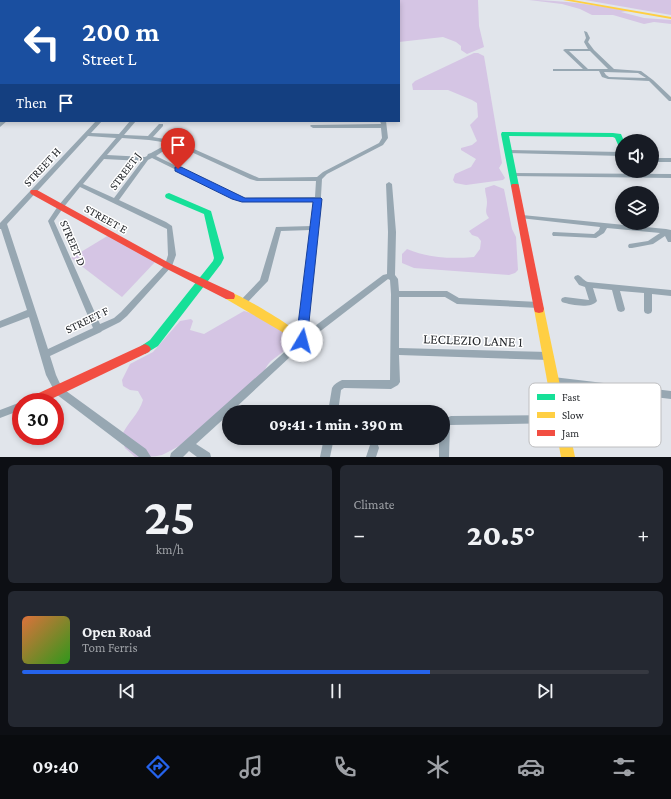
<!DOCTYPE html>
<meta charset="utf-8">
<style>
body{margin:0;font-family:"Crimson Pro",serif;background:#242831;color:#f1f3f6;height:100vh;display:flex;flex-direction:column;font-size:15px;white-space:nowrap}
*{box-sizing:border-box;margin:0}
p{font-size:13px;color:#9ea1a6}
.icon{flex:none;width:22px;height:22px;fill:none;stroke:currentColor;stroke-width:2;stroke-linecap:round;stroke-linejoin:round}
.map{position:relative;height:457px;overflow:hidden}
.sheet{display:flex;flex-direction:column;gap:8px;padding:8px;background:#0d0f14;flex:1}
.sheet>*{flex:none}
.guide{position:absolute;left:0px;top:0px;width:400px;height:122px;box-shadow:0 2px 6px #0003;background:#1a4fa0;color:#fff;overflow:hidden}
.controls{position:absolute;left:615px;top:134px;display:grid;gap:8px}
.controls a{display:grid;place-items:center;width:44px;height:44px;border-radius:50%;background:#171b24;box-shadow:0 2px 6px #0003;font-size:20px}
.speed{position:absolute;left:12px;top:393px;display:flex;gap:8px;font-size:20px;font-weight:700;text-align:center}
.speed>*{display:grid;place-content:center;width:52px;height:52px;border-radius:50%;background:#171b24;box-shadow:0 2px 6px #0003;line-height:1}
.speed .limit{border:6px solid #d22;background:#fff;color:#111}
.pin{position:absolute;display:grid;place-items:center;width:34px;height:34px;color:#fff;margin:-41px -17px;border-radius:50% 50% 50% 0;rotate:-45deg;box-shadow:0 0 4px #0007}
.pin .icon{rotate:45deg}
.me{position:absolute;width:44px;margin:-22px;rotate:8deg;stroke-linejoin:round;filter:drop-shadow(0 0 3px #0008)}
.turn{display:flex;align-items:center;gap:14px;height:84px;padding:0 16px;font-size:18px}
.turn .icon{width:52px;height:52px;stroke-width:2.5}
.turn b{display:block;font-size:28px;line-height:34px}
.then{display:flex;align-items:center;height:38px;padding:0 16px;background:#0003;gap:8px;font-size:15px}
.big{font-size:30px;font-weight:800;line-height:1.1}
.sheet .card{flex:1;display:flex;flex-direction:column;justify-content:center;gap:6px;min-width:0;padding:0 14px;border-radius:6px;background:#242831}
.sheet .dial{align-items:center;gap:0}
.dial b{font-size:52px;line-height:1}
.song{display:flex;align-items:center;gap:12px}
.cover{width:48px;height:48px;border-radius:6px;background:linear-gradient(135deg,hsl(20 70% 55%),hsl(110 70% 35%))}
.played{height:4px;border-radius:2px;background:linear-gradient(90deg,#2563eb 65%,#363941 65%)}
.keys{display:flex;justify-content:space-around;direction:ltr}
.heat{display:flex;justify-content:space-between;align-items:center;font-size:22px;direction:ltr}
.sheet .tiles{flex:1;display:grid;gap:8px;grid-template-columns:1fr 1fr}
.card:last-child{grid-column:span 2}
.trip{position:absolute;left:222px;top:405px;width:228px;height:40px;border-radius:20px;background:#171b24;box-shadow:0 2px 6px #0003;font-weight:800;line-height:40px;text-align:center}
.tabs{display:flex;height:64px;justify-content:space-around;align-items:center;background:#090b0e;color:#9ea1a6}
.tabs .icon{width:28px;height:28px}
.tabs .current{color:#2563eb}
.tabs b{font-size:18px;color:#f1f3f6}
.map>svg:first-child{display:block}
</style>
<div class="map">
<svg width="671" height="457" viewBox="0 0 671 457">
<rect width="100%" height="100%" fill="#e1e5eb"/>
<g fill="#d5c5e4">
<path d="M 309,0 L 478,0 L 479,26 L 484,47 L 467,54 L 461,50 L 461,46 L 456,42 L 443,37 L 399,42 L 399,1 Z"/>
<path d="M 529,0 C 563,0 595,5 628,11 L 621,12 L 644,18 L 671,20 L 671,24 L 654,22 L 644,24 L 613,15 L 592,15 L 580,9 L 562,4 Z"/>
<path d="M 585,0 L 671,0 L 671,15 Z"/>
<path d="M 474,53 L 478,53 L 484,56 L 502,163 L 499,168 L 505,178 L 503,180 L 466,185 L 455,183 L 453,180 L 455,174 L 471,167 L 476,159 L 461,150 L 461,148 L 472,145 L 477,141 L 470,125 L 478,117 L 477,103 L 472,100 L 448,90 L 413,90 L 412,84 L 415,81 Z"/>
<path d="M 494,185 L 504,189 L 512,229 L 516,237 L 518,270 L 515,273 L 509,275 L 414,268 L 402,263 L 402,254 L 407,249 C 428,258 451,259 474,257 L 480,249 L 481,241 L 478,237 L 472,235 L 469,231 L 489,218 C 484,212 487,209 487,202 C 487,198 485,193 485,188 Z"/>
<path d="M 109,235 L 156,261 L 122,297 L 71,258 Z"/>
<path d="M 244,311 L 261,316 L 287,335 L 288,347 C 274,362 268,356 262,380 C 231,406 200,438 162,455 C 154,457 144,457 135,457 L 125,448 L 121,437 C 127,423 139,414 143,400 L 138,391 L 130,390 L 123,386 L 122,380 L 130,364 L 153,352 L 180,321 L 191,319 L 193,321 L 190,330 L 204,334 Z"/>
</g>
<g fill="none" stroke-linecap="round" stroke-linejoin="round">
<g fill="#97a7b2" fill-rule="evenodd">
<rect x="110" y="0" width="4" height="1"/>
<path d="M 584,31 L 587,32 L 590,38 L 588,42 L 594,50 L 614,69 L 641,71 L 653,80 L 671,97 L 671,101 L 669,101 L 649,81 L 608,79 L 602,77 L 599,71 L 553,71 L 553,69 L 583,69 L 563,50 L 565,49 L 588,49 L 584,42 L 586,38 ZM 569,51 L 590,51 L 608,69 L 588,69 ZM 604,72 L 638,73 L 646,78 L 609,77 L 606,75 Z"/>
<rect x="0" y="44" width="1" height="2"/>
<rect x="0" y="88" width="1" height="2"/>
<path d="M 1,121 L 7,121 L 0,127 L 0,122 Z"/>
<path d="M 96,121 L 102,121 L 91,133 L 119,134 L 130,121 L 136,121 L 124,135 L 148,136 L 159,124 L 163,124 L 163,126 L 153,137 L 176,141 L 259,178 L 317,177 L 323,172 L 379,143 L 382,138 L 381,128 L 313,128 L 310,126 L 311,125 L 381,124 L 380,121 L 386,121 L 388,138 L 383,145 L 327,174 L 322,179 L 320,213 L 307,332 L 383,275 L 387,274 L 388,232 L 386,184 L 389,182 L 392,184 L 396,232 L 395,275 L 398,279 L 399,291 L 447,291 L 459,298 L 539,302 L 542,303 L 543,305 L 542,307 L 539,308 L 457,304 L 445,297 L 399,297 L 399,348 L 549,352 L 552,353 L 553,356 L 552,359 L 549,360 L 399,355 L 400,382 L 398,385 L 391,389 L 344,388 L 341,390 L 338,412 L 328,412 L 332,388 C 334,384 338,382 342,380 L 390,380 L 391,294 L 390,280 L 388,279 L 305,343 L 231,412 L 229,412 L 229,414 L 196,444 L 210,453 L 211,457 L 197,457 L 189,451 L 183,457 L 170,457 L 171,453 L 298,340 L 311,230 L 281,231 L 268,281 L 245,305 L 242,306 L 239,305 L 238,303 L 260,280 L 276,227 L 312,226 L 314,201 L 243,201 L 233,198 L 152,158 L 148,160 L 119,200 L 166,222 L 172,226 L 176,255 L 172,266 L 127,316 L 120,322 L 102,331 L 101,332 L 50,356 L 56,375 L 62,388 L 146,449 L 151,457 L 139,457 L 56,394 L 46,375 L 29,317 L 0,328 L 0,321 L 27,310 L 1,229 L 0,229 L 0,223 ZM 88,136 L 116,138 L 58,206 L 48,221 L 93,328 L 48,349 L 7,224 ZM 122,138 L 149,140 L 169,143 L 151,153 L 148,154 L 147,156 L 145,157 L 107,155 ZM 174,144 L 250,179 L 257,181 L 316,181 L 315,197 L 245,198 L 237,196 L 156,156 ZM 104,159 L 142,161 L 114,198 L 83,184 ZM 80,187 L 167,229 L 168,255 L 165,265 L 121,312 L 114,318 L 100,324 L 54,221 L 63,208 Z"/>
<path d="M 509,150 L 622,152 L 622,156 L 507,153 L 506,152 Z"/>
<rect x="652" y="158" width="19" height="4"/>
<path d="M 513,173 L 671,174 L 671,178 L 511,176 L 510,175 L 511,174 Z"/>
<path d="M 522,215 L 666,229 L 671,230 L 671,242 L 668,242 L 665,236 L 653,244 L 632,248 L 629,248 L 628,246 L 629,244 L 648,241 L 660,233 L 607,228 L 604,233 L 596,238 L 556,236 L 553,236 L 552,234 L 553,232 L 594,234 L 599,230 L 600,227 L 520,218 L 519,217 L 520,216 Z"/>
<path d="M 578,275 C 582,277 584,281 588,282 L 671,290 L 671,296 L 652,294 L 652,311 L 651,313 L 648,314 L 645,313 L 644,311 L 644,293 L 620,291 L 625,309 L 624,311 L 621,312 L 618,311 L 617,309 L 612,290 L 593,288 L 597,301 C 591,309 571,305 562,302 L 561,300 L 562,298 L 565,297 L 589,300 L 585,287 L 579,285 L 574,278 L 575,276 Z"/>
<path d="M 553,377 L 671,391 L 671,399 L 553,385 L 550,384 L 548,381 L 550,378 Z"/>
<path d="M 21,402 L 21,410 L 0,418 L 0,410 Z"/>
<path d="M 561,415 L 565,416 L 566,419 L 565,422 L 561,423 L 450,425 L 449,457 L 439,457 L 439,438 L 443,438 L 443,419 L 451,416 Z"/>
<path d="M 324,438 L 334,438 L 330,457 L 320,457 Z"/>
<path d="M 374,443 L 378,445 L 379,448 L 376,457 L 366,457 L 370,445 Z"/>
</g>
<g fill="#16e098" fill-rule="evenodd">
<path d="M 502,132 L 613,133 L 621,134 L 624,141 L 622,141 L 622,147 L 619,147 L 615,138 L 613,137 L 509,136 L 519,186 L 515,188 L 511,186 L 501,134 Z"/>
<path d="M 169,193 L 211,211 L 224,258 L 221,264 L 158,346 L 145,354 L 141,352 L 139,349 L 141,346 L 150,340 L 213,261 L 214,258 L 204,214 L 166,198 L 165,196 L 166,194 Z"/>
</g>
<g fill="#ffcf43" fill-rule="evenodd">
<path d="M 563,0 L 573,0 L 671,17 L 671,19 Z"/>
<path d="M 230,292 C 243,296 302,331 308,341 L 306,344 L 302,345 L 298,344 L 284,333 L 226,299 L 225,296 L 226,293 Z"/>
<path d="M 539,305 L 543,306 L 544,309 L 575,457 L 561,457 L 534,309 L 535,306 Z"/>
</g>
<g fill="#f24e42" fill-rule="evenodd">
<path d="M 512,184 L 518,184 L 519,186 L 544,309 L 543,312 L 539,313 L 535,312 L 534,309 L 511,186 Z"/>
<path d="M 31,190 L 37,190 L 171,264 L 234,293 L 235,296 L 234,299 L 226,299 L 165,268 L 31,194 L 30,192 Z"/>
<path d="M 145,344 L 149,346 L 151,349 L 149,352 L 45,402 L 26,402 L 28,398 Z"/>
</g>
</g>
<path fill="#2563eb" stroke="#184099" d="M 175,167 L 181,167 L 245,198 L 321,198 L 322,199 L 307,341 L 306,344 L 302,345 L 298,344 L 296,341 L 313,202 L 242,202 L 232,199 L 175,171 Z"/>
<g text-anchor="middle" stroke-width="3" stroke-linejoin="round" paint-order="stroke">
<g font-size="12" fill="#25282c" stroke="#fff">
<text transform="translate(42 167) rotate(-47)" y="4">STREET H</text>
<text transform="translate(125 171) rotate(-53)" y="4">STREET J</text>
<text transform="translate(106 219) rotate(29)" y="4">STREET E</text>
<text transform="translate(73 243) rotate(67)" y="4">STREET D</text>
<text transform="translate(87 320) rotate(-26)" y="4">STREET F</text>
</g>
<g font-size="14" fill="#25282c" stroke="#fff">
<text transform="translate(473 340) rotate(2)" y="5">LECLEZIO LANE 1</text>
</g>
</g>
<rect x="529" y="383" width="132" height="64" rx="6" fill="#fff" stroke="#bebec0" stroke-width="1"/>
<rect x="537" y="394" width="18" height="6" fill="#16e098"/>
<rect x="537" y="412" width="18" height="6" fill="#ffcf43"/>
<rect x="537" y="430" width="18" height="6" fill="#f24e42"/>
<g font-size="11" fill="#25282c">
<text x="562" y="401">Fast</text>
<text x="562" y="419">Slow</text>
<text x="562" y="437">Jam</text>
</g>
</svg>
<div class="controls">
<a><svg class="icon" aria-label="sound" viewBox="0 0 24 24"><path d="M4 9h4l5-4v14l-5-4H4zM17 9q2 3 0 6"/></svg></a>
<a><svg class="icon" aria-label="layers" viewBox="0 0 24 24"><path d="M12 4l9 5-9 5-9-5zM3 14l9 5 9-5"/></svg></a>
</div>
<div class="speed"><div class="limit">30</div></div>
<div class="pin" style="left:178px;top:169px;background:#d93025"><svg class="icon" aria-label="arrive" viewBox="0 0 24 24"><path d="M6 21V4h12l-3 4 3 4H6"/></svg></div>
<svg class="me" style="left:302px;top:341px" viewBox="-20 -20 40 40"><circle r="19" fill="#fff"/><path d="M0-13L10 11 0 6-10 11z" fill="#2563eb"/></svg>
<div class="trip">09:41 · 1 min · 390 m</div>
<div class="guide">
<div class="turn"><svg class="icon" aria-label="left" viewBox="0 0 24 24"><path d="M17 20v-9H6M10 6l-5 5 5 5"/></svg><div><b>200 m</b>Street L</div></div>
<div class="then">Then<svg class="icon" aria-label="arrive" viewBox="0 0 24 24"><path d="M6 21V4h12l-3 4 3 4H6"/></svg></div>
</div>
</div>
<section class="sheet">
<div class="tiles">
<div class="card dial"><b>25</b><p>km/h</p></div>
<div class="card"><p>Climate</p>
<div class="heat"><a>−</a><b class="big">20.5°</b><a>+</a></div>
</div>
<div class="card">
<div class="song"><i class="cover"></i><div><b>Open Road</b><p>Tom Ferris</p></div></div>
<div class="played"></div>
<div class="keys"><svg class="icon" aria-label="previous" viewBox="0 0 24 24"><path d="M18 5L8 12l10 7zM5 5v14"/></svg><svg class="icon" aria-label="pause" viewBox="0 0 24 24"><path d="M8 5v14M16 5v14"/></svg><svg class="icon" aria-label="next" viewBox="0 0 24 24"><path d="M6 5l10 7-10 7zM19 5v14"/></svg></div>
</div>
</div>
</section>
<nav class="tabs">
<b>09:40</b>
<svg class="icon current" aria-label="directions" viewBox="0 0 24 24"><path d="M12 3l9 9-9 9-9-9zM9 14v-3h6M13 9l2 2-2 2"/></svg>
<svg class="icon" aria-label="music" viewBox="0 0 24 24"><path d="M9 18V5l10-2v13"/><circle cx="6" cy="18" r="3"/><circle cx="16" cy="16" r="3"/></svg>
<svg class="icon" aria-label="phone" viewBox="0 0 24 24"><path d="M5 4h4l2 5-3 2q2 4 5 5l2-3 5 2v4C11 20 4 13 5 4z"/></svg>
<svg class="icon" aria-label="climate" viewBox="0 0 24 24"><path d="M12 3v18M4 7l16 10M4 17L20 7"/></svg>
<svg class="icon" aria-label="car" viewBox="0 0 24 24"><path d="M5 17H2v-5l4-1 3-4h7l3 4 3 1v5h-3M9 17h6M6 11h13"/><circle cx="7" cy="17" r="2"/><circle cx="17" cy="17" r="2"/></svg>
<svg class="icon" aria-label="filters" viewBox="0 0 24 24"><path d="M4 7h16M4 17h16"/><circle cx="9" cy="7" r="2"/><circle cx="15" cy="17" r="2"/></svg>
</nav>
